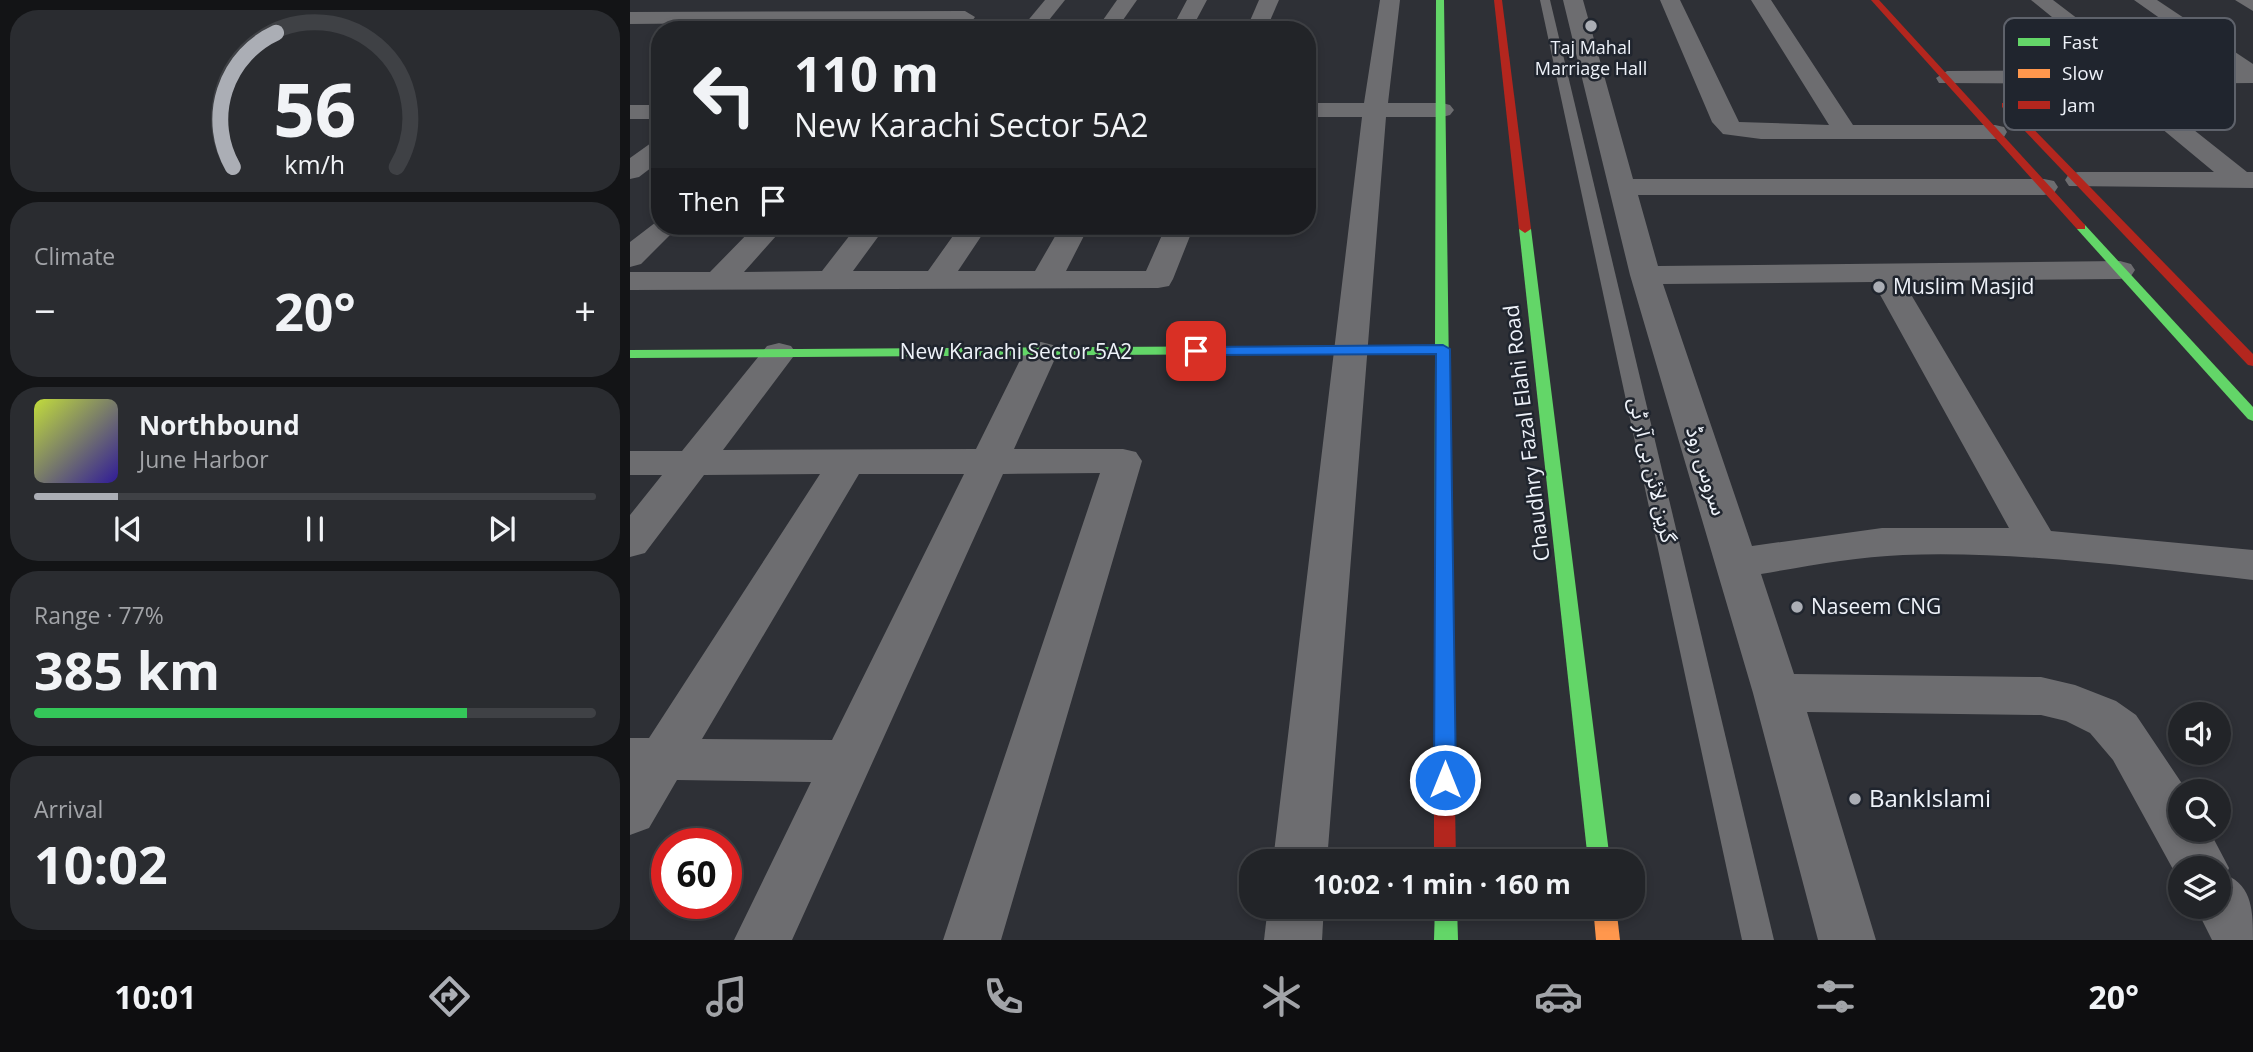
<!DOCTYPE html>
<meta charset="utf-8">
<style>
body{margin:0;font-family:"Open Sans","Noto Sans Arabic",sans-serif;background:#2a2c30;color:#f1f3f6;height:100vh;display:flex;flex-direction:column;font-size:26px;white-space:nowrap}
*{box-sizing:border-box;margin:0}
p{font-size:23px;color:#a2a4a8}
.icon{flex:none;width:38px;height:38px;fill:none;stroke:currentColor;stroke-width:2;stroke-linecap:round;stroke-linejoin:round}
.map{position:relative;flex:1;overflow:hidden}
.panel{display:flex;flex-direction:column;gap:10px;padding:10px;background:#131416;width:630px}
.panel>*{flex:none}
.hud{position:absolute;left:21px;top:21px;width:665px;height:214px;border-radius:28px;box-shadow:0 4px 10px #0003,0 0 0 2px #3f4145;background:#222428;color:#f1f3f6;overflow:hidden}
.buttons{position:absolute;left:1538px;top:702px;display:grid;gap:14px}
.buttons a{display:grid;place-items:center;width:63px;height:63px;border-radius:50%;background:#222428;box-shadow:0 4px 10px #0003,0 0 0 2px #3f4145;font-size:35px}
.speed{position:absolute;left:21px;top:828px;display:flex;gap:14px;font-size:35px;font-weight:700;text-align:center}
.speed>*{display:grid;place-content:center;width:91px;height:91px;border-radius:50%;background:#222428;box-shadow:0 4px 10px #0003,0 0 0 2px #3f4145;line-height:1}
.speed .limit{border:10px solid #d22;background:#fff;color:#111}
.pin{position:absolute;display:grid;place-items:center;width:60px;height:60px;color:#fff;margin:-30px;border-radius:14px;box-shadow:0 4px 10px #0006}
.me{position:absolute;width:77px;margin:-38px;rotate:0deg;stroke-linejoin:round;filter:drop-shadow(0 0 5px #0008)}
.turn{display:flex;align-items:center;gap:24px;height:147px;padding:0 28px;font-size:32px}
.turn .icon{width:91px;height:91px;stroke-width:2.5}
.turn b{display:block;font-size:49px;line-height:60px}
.then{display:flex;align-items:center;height:66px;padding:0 28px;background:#0003;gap:14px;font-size:26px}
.big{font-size:52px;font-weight:700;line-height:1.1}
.panel .widget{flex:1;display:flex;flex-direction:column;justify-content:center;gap:10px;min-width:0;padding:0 24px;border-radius:28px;background:#2a2c30}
.panel .dial{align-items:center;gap:0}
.dial svg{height:182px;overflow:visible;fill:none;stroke:#3f4145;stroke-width:7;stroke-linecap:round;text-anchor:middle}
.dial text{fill:#f1f3f6;stroke:none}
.song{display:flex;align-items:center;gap:21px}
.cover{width:84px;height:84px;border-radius:10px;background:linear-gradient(135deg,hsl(70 70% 55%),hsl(250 70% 35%))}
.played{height:7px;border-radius:4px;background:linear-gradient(90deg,#abaeb5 15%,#3f4145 15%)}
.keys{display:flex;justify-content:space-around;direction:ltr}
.heat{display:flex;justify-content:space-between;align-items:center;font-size:38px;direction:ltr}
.charge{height:10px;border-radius:5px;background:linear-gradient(90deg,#34c759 77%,#3f4145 0)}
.trip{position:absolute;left:609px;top:849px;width:406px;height:70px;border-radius:28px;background:#222428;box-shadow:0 4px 10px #0003,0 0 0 2px #3f4145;font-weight:700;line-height:70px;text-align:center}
.tabs{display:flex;height:112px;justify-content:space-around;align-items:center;background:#0e0e10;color:#a2a4a8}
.tabs .icon{width:49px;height:49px}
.tabs .selected{color:#abaeb5}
.tabs b{font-size:32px;color:#f1f3f6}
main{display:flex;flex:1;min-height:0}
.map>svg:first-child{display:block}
</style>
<main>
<section class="panel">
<div class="widget dial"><svg viewBox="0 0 100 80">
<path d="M14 69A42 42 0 1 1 86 69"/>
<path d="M14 69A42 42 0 0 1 33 10" stroke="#abaeb5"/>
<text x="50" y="56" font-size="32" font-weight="700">56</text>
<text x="50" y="72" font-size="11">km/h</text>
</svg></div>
<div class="widget"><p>Climate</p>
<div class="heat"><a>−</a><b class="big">20°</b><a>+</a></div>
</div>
<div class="widget">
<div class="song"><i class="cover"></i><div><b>Northbound</b><p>June Harbor</p></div></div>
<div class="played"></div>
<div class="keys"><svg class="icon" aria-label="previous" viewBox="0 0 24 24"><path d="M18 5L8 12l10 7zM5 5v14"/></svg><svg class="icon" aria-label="pause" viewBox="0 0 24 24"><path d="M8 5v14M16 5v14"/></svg><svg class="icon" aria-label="next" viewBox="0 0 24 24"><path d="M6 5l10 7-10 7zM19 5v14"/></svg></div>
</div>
<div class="widget"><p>Range · 77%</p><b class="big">385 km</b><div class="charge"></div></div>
<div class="widget"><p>Arrival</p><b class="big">10:02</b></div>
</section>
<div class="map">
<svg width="1623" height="940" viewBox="0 0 1623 940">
<rect width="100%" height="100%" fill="#2e3036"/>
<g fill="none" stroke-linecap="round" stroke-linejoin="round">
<path fill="#6d6d70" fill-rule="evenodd" d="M 910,0 L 920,0 L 1144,940 L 1112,940 Z"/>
<g fill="#6d6d70" fill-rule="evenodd">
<path d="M 415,0 L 435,0 L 411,30 L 390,30 Z"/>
<path d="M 487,0 L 507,0 L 486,30 L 466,30 Z"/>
<path d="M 557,0 L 577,0 L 561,30 L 541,30 Z"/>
<path d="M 629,0 L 649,0 L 636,30 L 616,30 Z"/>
<path d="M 750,0 L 770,0 L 758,103 L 812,103 L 820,105 L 824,110 L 820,115 L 812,117 L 756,117 L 697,861 L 643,861 L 732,117 L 677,117 L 677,103 L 734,103 Z"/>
<path d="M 933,0 L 953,0 L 1003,179 L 1414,179 L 1424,181 L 1428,187 L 1424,193 L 1414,195 L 1008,195 L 1028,266 L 1490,261 L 1501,264 L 1505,270 L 1501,276 L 1490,279 L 1273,281 L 1421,531 L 1623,550 L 1623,580 C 1507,567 1390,551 1273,555 C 1225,557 1178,566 1131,574 L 1164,674 L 1411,677 L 1445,685 L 1486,701 L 1506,715 L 1557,791 L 1550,791 L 1550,830 L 1579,830 L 1599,868 L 1596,875 C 1623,886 1623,913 1623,940 L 1582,940 L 1565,906 L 1589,906 L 1589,868 L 1550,868 L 1550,882 L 1483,760 L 1460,733 L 1436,721 L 1411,715 L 1177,712 L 1246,940 L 1188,940 L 1123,693 L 1000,275 ZM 1243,282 L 1379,528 L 1252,528 L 1122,546 L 1033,284 Z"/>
<path d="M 1030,0 L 1050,0 L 1109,122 L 1199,125 L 1121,0 L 1141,0 L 1223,125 L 1365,125 L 1374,127 L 1377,132 L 1374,137 L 1365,139 L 1131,139 L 1093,134 L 1082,122 Z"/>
<path d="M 1401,0 L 1423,0 L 1515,70 L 1602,69 L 1504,0 L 1527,0 L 1623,64 L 1623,83 L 1506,84 L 1617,172 L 1623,172 L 1623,188 L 1439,186 L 1435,180 L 1439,174 L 1448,172 L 1584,172 L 1478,84 L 1309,83 L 1306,78 L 1317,71 L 1487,70 Z"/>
<path d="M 1605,0 L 1623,0 L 1623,11 Z"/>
<path d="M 335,11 L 345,17 L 342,21 L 0,24 L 0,12 Z"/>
<rect x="0" y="105" width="30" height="14"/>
<path d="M 30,140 L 30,161 L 9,177 L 0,179 L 0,158 L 21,143 Z"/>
<path d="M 30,219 L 30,226 L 49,226 L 11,264 L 0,267 L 0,242 Z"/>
<path d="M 125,226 L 155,226 L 114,272 L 192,271 L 227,226 L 256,226 L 223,271 L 298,271 L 330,226 L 358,226 L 328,271 L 405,271 L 431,226 L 459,226 L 436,271 L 516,271 L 536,226 L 564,226 L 543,279 L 539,286 L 528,288 L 0,290 L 0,272 L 80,272 Z"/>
<path d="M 411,342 L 423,345 L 428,352 L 384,449 L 493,449 L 506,452 L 512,461 L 371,940 L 313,940 L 470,473 L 373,474 L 162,940 L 104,940 L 181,782 L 47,780 L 19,828 L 0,835 L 0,738 L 19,738 L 190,474 L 74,475 L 15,553 L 0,557 L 0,515 L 32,475 L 0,475 L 0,451 L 52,451 L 137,346 L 149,343 L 161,346 L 166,353 L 93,450 L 346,449 L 394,352 L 399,345 ZM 229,474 L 334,474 L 202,740 L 72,739 Z"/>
<path d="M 638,906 L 694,906 L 692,940 L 634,940 Z"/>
</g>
<g fill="#63d668" fill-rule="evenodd">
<path d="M 806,0 L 814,0 L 824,745 L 821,751 L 814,753 L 807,751 L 804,745 L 805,353 L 0,358 L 0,350 L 805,345 Z"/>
<path d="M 1451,223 L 1455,225 L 1623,407 L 1623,421 L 1618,419 L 1447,229 L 1447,225 Z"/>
<path d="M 895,225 L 901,229 L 980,861 L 958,861 L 889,229 Z"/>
<path d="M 805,906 L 827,906 L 828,940 L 804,940 Z"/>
</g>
<path fill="#ff974d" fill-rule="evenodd" d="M 963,906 L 986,906 L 990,940 L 966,940 Z"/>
<g fill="#b3261e" fill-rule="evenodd">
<path d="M 864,0 L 872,0 L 901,229 L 895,233 L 889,229 Z"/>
<path d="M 1241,0 L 1249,0 L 1455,225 L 1455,229 L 1447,229 Z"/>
<path d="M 1372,103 L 1378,103 L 1623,354 L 1623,366 L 1618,365 L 1372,107 Z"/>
<path d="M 814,737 L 821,739 L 824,745 L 826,861 L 804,861 L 804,745 L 807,739 Z"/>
</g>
</g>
<path fill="#1a73e8" stroke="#114b97" stroke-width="2" d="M 813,345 L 820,349 L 826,780 L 822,787 L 815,789 L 808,787 L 804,780 L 806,354 L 566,355 L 559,351 L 566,347 Z"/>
<g fill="#abaeb5" stroke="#20252e" stroke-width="2.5">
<circle cx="961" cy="26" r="7"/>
<circle cx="1249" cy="287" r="7"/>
<circle cx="1167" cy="607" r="7"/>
<circle cx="1225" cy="799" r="7"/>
</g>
<g text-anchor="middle" stroke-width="5" stroke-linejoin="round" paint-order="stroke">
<g font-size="18" fill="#eef2f9" stroke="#20252e">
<text x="961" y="54">Taj Mahal<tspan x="961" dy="21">Marriage Hall</tspan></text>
</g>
<g font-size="21" fill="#eef2f9" stroke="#20252e" text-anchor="start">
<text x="1263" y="294">Muslim Masjid</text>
<text x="1181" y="614">Naseem CNG</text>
</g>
<g font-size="21" fill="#eef2f9" stroke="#20252e">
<text x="386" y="359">New Karachi Sector 5A2</text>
<text transform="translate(897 433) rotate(-97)" y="7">Chaudhry Fazal Elahi Road</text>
<text transform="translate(1022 470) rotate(77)" y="7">گرین لائن بی آر ٹی</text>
<text transform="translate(1076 471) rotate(73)" y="7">سروس روڈ</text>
</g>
<g font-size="24" fill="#eef2f9" stroke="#20252e" text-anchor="start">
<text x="1239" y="807">BankIslami</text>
</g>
</g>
<rect x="1374" y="18" width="231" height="112" rx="10" fill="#20252e" stroke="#5e626b" stroke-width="2"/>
<rect x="1388" y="38" width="32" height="8" fill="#63d668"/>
<rect x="1388" y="69" width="32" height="9" fill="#ff974d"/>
<rect x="1388" y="101" width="32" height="8" fill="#b3261e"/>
<g font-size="19" fill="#eef2f9">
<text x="1432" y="49">Fast</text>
<text x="1432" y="80">Slow</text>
<text x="1432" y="112">Jam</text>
</g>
</svg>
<div class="buttons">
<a><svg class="icon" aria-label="sound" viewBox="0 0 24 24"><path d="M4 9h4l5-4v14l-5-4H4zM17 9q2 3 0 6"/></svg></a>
<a><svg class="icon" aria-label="search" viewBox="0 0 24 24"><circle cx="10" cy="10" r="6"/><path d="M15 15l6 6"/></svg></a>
<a><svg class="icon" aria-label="layers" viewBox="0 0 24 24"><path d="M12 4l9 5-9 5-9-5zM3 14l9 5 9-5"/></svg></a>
</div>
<div class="speed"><div class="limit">60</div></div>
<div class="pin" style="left:566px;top:351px;background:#d93025"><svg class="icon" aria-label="arrive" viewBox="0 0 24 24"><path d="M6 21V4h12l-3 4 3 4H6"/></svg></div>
<svg class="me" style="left:815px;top:780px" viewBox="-20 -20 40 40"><circle r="17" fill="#1a73e8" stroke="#fff" stroke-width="3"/><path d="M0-11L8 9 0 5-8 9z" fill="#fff"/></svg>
<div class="trip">10:02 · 1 min · 160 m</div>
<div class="hud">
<div class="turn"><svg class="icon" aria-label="left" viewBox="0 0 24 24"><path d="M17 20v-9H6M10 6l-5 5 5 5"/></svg><div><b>110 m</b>New Karachi Sector 5A2</div></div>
<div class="then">Then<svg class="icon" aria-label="arrive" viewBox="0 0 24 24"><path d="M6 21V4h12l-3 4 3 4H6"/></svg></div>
</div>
</div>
</main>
<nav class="tabs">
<b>10:01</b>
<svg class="icon selected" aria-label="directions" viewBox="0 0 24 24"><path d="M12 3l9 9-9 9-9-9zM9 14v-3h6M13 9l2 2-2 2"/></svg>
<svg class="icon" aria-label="music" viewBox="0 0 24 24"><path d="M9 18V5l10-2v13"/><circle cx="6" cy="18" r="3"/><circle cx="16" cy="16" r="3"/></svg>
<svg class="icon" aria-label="phone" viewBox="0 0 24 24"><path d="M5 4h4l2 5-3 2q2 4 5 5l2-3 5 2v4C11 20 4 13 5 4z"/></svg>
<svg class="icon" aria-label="climate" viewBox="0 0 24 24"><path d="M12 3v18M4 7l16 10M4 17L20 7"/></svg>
<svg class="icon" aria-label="car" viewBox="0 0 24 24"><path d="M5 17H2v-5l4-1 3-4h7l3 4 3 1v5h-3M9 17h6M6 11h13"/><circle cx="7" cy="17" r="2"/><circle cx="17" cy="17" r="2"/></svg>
<svg class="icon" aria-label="filters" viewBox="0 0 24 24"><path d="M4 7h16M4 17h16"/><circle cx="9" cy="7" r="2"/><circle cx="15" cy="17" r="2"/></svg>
<b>20°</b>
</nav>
